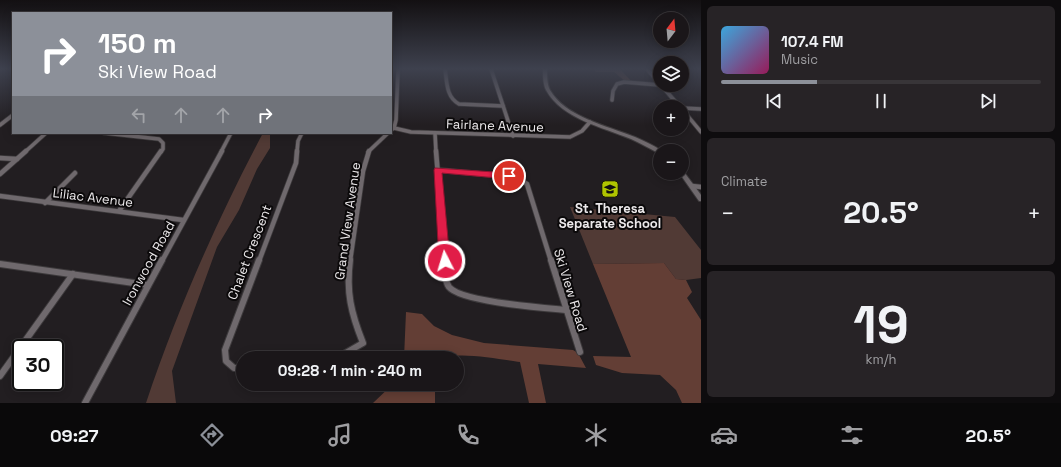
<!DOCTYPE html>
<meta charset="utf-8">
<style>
body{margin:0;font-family:"Space Grotesk",sans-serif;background:#272326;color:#f1f3f6;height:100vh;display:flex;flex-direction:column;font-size:15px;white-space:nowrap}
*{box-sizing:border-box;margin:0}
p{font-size:13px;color:#9f9fa2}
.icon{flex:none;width:22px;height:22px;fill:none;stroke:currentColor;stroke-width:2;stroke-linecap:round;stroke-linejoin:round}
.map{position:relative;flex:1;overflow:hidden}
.sheet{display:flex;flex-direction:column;gap:6px;padding:6px;background:#0e0c0e;width:360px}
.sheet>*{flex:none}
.top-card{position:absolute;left:12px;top:12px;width:380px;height:122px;border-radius:0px;box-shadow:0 2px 10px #0003,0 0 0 1px #383538;background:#8c9099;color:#fff;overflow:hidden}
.needle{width:26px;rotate:16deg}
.buttons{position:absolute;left:653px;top:12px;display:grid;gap:8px}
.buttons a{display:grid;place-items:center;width:36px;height:36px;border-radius:50%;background:#1a1619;box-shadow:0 2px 10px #0003,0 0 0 1px #383538;font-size:20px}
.speed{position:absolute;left:12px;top:339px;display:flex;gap:8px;font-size:20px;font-weight:700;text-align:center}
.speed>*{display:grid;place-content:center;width:52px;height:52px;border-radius:50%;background:#1a1619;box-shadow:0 2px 10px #0003,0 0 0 1px #383538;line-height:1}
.speed .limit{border:2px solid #111;border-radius:6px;background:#fff;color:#111}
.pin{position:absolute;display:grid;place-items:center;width:34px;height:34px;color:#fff;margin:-17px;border:2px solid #fff;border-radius:50%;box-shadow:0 1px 4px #0007}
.me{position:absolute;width:44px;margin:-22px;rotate:355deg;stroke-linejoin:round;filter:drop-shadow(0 0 3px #0008)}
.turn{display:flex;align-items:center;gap:14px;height:84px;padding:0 20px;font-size:18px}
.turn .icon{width:52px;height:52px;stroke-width:2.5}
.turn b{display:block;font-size:28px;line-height:34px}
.lanes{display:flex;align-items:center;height:38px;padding:0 20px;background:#0003;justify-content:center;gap:20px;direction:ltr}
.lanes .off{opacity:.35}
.big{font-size:30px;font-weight:700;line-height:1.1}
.sheet .tile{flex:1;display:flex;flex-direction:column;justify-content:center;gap:6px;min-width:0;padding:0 14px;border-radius:6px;background:#272326}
.sheet .dial{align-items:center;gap:0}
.dial b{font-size:52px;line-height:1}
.song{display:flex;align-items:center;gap:12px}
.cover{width:48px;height:48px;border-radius:6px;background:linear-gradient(135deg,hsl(200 70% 55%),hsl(330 70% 35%))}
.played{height:4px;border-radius:2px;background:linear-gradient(90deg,#8c9099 30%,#383538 30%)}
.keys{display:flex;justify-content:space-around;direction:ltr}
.heat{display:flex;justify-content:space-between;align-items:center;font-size:22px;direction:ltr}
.trip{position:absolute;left:236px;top:351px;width:228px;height:40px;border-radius:20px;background:#1a1619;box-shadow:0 2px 10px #0003,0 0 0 1px #383538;font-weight:700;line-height:40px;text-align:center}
.dock{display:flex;height:64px;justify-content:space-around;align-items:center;background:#0a090a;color:#9f9fa2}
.dock .icon{width:28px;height:28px}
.dock .on{color:#8c9099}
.dock b{font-size:18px;color:#f1f3f6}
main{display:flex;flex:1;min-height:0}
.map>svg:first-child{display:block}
</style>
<main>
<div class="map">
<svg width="701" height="403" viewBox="0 0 701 403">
<rect width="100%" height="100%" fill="#221e21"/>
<g fill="#513a35">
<path d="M 593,69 L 620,69 L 631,81 L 625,81 L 614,72 L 596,72 Z"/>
<path d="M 263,133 L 270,133 L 270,148 L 257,169 L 239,210 L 217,247 L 172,371 L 176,403 L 146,403 C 177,310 217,220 263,133 Z"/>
<path d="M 570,207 L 675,217 L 701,250 L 701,278 L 686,280 L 676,279 L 664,263 L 593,264 Z"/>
</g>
<g fill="#633e35">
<path d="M 664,263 L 676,279 L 686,280 L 692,292 L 687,298 L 701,320 L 701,403 L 682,403 L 676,390 L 660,375 L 622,373 L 596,365 L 593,356 L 631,357 L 593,264 Z"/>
<path d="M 406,312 L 422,314 L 434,326 L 452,335 L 484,343 L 573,350 L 578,353 L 586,368 L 538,364 L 546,403 L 529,403 L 520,362 C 505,360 458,351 446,358 L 404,358 Z"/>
<path d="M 393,384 L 435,384 L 435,403 L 373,403 Z"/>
</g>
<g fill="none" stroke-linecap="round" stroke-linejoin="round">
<defs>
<g id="minor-far2">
<path d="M 445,69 C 447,82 446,97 459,104 L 503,106"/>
<path d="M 491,69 L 513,136"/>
<path d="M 647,69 L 660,84"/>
<path d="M 661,85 L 680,107"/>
<path d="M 612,100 L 613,91 L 617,84 L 624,82 L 660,85"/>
<path d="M 682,108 L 701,109"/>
<path d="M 682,109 L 701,132"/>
<path d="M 0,125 L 13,115"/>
<path d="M 394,128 L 411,132 L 570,137 L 582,131 L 590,122"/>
<path d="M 391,130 L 394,128 L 396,120 L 398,69"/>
<path d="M 104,133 L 159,139 L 163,143 L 163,149 L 161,152"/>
<path d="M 435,133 L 436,152"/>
<path d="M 25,152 L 46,133"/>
<path d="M 221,152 L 231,133"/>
<path d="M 297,152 L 298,141 L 302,133"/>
<path d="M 368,152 L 388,133"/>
</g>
<g id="minor-far1">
<path d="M 436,151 L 445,261"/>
<path d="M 0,158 L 17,159"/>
<path d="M 438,170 L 515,177 L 527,184 L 551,261"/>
<path d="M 0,174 L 26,151"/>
<path d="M 692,186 L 701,187"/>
<path d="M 0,196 L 183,220"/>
<path d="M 45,203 L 75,173"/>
<path d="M 119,211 L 161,151"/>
<path d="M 162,261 L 222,151"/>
<path d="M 259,261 L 296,163 L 297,151"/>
<path d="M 350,261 L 363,171 L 369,151"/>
</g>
<g id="minor">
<path d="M 445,260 C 445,268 444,280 449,287 C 461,302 545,308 566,310"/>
<path d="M 551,260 L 580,352"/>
<path d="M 0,264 L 148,285"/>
<path d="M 337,358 L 363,343 C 351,313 346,292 350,260"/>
<path d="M 243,368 L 234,368 L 226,361 L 225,350 L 259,260"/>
<path d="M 0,376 L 73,274"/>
<path d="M 85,403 L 162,260"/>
</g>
<g id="tertiary">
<path d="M 543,69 L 547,69 C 547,76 547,84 550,90 C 565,117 608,126 635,137 C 644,141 653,145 662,151 L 660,151 L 660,154 L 658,153 C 649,148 640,143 631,139 C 602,127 562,119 546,90 C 543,84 543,76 543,69 Z"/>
<path d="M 682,171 L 684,172 L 701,195 L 701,201 L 699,201 L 680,174 L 679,173 L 682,173 Z"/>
</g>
</defs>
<use href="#minor-far2" stroke="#3d3a3c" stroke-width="5"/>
<use href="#minor-far1" stroke="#3d3a3c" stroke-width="6"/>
<use href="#minor" stroke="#3d3a3c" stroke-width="8"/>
<use href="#tertiary" stroke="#3d3a3c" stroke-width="2"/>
<use href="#minor-far2" stroke="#6f696d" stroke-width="3.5"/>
<use href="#minor-far1" stroke="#6f696d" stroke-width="4.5"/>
<use href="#minor" stroke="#6f696d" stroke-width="6"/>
<use href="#tertiary" fill="#6f696d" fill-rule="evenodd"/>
</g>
<linearGradient id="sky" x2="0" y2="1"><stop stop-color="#131012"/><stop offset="0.55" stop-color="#3e414e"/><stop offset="1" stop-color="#3e414e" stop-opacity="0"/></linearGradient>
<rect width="701" height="125" fill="url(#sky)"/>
<path fill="#e11d48" stroke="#92132f" d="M 435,168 L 509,173 L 514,176 L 509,179 L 442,173 L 450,261 L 448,264 L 445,266 L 441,264 L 439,261 L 434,170 Z"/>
<defs>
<symbol id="school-square" viewBox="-11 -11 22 22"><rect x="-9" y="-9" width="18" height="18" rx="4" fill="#b0c500" stroke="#0b090a"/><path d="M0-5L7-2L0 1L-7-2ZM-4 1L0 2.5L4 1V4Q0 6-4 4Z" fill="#111"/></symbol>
</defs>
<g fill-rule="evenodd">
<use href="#school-square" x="600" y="179" width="20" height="20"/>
</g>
<g text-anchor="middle" stroke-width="4" stroke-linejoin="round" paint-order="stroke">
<g font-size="13" fill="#ece9eb" stroke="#0b090a">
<text transform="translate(495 125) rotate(2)" y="5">Fairlane Avenue</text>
<text transform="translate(93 197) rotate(7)" y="5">Liliac Avenue</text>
<text transform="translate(347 221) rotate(-82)" y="5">Grand View Avenue</text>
<text transform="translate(249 252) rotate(-69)" y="5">Chalet Crescent</text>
<text transform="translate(148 263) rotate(-61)" y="5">Ironwood Road</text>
<text transform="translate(571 290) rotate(73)" y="5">Ski View Road</text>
</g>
<g font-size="13" font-weight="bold" fill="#ece9eb" stroke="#0b090a">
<text x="610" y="213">St. Theresa<tspan x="610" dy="15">Separate School</tspan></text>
</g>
</g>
</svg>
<div class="buttons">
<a><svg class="needle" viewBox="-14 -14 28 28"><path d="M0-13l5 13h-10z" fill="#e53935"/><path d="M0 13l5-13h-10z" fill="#9f9fa2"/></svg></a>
<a><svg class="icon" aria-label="layers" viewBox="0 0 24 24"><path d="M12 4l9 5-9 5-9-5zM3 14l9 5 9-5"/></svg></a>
<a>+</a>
<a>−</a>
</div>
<div class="speed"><div class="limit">30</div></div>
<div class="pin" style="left:509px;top:176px;background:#d93025"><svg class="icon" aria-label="arrive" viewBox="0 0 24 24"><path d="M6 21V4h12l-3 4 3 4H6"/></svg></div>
<svg class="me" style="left:445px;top:261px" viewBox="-20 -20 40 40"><circle r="17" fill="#e11d48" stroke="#fff" stroke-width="3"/><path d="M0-11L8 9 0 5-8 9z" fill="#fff"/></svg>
<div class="trip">09:28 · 1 min · 240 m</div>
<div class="top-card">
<div class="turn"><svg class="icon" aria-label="right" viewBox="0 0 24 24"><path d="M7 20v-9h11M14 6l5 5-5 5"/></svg><div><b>150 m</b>Ski View Road</div></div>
<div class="lanes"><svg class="icon off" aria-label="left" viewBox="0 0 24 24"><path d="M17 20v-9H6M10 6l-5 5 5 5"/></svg><svg class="icon off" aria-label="ahead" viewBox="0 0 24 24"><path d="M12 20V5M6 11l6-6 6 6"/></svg><svg class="icon off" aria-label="ahead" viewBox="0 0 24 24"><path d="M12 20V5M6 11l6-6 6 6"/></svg><svg class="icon" aria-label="right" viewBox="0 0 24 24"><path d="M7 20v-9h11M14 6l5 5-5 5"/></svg></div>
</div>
</div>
<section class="sheet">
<div class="tile">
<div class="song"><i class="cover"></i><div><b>107.4 FM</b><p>Music</p></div></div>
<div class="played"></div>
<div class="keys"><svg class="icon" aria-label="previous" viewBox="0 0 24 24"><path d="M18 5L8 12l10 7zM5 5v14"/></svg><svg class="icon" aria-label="pause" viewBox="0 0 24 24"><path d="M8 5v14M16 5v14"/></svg><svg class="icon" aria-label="next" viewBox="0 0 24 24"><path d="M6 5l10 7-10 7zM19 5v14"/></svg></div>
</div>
<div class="tile"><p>Climate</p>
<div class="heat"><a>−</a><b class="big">20.5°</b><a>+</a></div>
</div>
<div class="tile dial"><b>19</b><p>km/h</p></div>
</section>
</main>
<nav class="dock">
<b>09:27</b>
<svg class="icon on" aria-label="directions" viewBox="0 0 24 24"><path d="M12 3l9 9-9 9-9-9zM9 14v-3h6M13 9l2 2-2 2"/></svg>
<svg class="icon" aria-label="music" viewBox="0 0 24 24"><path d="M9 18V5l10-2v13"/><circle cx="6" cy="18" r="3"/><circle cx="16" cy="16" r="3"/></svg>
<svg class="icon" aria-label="phone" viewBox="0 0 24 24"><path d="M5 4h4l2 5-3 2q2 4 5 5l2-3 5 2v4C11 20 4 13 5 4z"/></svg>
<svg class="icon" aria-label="climate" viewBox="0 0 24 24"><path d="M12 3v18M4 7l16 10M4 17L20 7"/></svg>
<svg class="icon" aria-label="car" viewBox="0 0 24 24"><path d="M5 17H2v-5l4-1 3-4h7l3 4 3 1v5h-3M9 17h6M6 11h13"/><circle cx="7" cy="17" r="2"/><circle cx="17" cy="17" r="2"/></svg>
<svg class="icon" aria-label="filters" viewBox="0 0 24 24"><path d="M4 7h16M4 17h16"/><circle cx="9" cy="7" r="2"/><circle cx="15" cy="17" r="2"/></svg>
<b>20.5°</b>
</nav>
